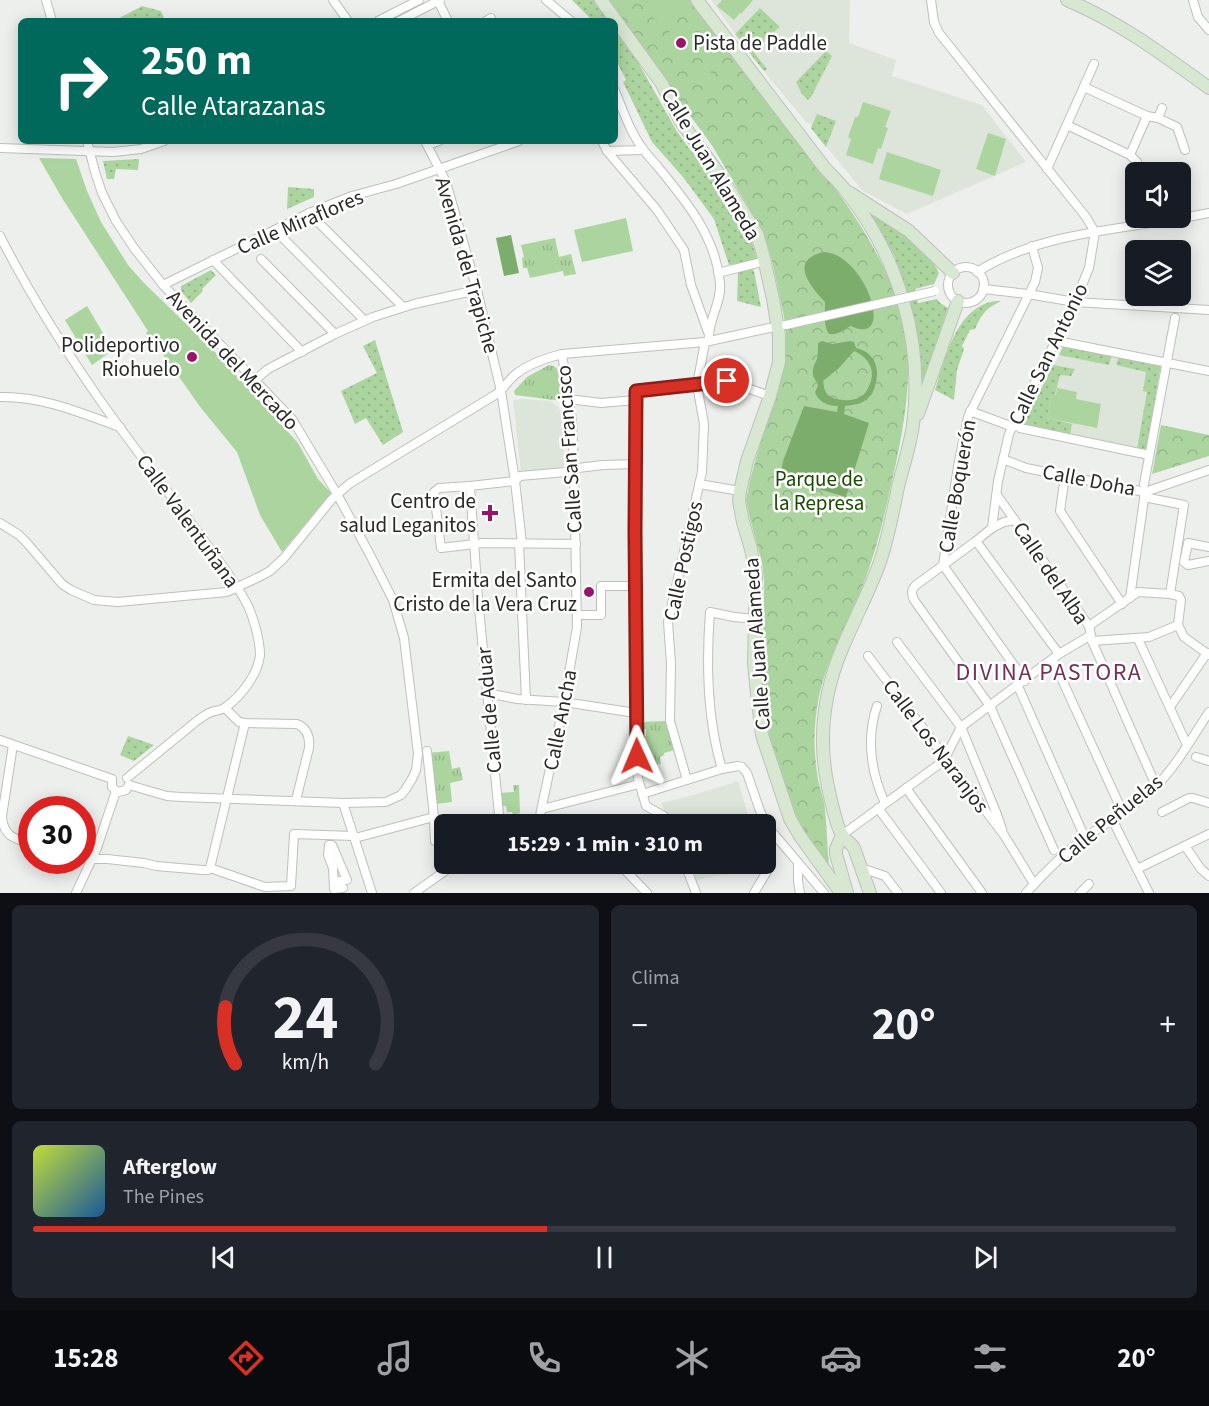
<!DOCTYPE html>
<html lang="es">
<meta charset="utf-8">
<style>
body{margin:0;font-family:"Source Sans 3",sans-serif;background:#20242c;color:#f1f3f6;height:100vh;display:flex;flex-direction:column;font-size:22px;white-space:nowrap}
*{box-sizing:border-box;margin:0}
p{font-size:20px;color:#9ea1a6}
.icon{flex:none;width:33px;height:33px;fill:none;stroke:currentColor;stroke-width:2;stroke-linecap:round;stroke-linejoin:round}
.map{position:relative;height:893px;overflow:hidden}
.sheet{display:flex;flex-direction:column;gap:12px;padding:12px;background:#0d0f14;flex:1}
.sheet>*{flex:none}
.guide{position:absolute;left:18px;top:18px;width:600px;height:126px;border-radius:9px;box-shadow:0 3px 15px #0003;background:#00695c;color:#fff;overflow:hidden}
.buttons{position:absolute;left:1125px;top:162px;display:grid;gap:12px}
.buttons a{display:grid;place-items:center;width:66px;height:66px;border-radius:9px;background:#171b24;box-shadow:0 3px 15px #0003;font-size:30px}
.speed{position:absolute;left:18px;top:796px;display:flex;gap:12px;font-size:30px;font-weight:700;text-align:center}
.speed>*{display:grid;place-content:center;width:78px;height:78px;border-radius:50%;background:#171b24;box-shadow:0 3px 15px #0003;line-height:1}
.speed .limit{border:9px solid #d22;background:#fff;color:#111}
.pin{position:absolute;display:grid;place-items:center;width:51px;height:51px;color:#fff;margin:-26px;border:3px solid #fff;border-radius:50%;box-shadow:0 2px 6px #0007}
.me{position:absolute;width:66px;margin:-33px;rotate:359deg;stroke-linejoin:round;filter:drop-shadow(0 0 4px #0008)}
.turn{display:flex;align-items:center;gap:21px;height:126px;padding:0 24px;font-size:27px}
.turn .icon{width:78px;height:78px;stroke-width:2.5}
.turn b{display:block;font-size:42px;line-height:51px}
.big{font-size:45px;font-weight:700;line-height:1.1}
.sheet .widget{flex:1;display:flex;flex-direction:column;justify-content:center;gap:9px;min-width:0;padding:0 21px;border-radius:9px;background:#20242c}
.sheet .dial{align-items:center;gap:0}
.dial svg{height:156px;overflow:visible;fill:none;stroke:#363941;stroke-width:7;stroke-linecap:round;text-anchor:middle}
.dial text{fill:#f1f3f6;stroke:none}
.song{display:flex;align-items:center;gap:18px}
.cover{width:72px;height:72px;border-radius:9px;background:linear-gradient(135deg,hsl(70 70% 55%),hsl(210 70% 35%))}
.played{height:6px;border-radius:3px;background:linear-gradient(90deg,#d93025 45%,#363941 45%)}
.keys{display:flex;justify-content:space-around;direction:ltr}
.heat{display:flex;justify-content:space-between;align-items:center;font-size:33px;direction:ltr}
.sheet .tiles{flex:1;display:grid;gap:12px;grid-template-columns:1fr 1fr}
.widget:last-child{grid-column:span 2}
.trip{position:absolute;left:434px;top:814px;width:342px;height:60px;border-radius:9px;background:#171b24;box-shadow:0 3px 15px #0003;font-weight:700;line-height:60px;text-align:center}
.tab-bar{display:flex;height:96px;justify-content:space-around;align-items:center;background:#090b0e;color:#9ea1a6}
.tab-bar .icon{width:42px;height:42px}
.tab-bar .active{color:#d93025}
.tab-bar b{font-size:27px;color:#f1f3f6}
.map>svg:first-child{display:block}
</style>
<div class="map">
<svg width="1209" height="893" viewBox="0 0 1209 893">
<defs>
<pattern id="grass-tufts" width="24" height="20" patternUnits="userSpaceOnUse" patternTransform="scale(1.5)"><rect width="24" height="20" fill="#acd49f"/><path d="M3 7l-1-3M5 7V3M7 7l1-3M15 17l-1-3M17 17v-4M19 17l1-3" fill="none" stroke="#94b689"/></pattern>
<pattern id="park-crowns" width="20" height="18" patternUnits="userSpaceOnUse" patternTransform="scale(1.5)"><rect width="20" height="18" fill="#acd49f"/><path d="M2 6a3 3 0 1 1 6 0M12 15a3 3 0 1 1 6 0" fill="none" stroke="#94b689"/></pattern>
<pattern id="garden-dots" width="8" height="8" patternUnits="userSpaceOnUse" patternTransform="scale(1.5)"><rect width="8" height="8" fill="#acd49f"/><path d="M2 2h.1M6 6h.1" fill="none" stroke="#94b689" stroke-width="1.8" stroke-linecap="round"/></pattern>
</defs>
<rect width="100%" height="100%" fill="#ecefeb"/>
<g fill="#dde5da">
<path d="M 711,0 L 850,0 L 849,43 L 896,60 L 892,76 L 982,105 L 1026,162 L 907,214 L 863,191 L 811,128 L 812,125 L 806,122 L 752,57 Z"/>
<path d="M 1064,345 L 1161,364 L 1146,451 L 1023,425 Z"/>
<path d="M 523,399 L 551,401 L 559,408 L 562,415 L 564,466 L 561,468 L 521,472 L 513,400 Z"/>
<path d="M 738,781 L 751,825 L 671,825 L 661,803 L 693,795 L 733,783 L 733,782 Z"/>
<path d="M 690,864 L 745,864 L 726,876 L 725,875 L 715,876 L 697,880 Z"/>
</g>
<g fill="url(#grass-tufts)">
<path d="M 555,238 L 559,257 L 571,254 L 576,274 L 564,276 L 563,271 L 530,278 L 527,268 L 523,268 L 522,258 L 524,257 L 521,245 Z"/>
<path d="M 549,365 L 554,366 L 558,370 L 562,401 L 515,395 L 514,391 L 527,377 Z"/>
<path d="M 666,721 L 675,750 L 664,753 L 664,755 L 660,757 L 661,764 L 640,766 L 639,736 L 646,736 L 646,729 L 639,729 L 639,722 Z"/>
<path d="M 449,751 L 452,769 L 460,767 L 463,780 L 450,783 L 452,802 L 436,804 L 428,753 Z"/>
<path d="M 513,785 L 519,785 L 520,813 L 513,815 L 512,812 L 507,812 L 506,806 L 500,807 L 499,793 L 514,792 Z"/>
</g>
<g fill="url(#park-crowns)">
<path d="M 606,0 L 692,0 C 726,44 759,88 793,133 C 837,190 885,249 903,320 C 916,374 902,437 890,490 C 883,523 874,558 861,590 C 847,626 827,659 819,696 C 814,721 813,747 817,772 C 818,785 824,797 825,809 C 827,828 827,847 829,866 L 803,832 L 794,814 L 773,753 L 769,734 L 763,689 L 764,580 L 762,562 L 750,519 L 746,500 L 750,480 L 760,444 L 779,387 L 785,361 L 786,332 L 784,317 L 772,261 L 764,234 L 713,147 Z"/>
<path d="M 1161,425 L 1209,435 L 1209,456 L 1152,474 Z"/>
</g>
<g fill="url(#garden-dots)">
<path d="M 572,0 L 594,0 L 612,21 L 593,21 Z"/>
<path d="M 142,6 L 161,11 L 165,21 L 114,21 Z"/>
<path d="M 760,8 L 780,27 L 769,36 L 765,37 L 764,42 L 753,51 L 767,69 L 764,71 L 735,34 Z"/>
<path d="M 615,26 L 629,46 L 676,130 L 688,147 L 720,185 L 748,229 L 757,259 L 729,265 L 714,219 L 683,177 L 652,142 L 623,82 L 626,80 L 615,58 Z"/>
<path d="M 826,51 L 832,56 L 811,97 L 808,100 L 802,94 L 796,82 Z"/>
<path d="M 817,114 L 836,121 L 826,147 L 811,128 Z"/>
<path d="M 139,159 L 138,170 L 116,169 L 114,179 L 107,179 L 103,161 Z"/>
<path d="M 288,187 L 314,189 L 314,197 L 287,209 Z"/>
<path d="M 869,212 C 892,227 928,248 939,273 L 934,284 L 915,289 L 918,303 L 937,299 L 940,303 L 948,308 L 921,388 L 920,355 L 918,338 L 914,316 L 902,278 L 894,255 L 870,215 Z"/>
<path d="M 753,269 L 754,271 L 761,307 L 737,301 L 738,272 Z"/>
<path d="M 211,270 L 216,275 L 202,289 L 203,291 L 191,303 L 181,291 L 181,286 Z"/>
<path d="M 995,301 L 1001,301 C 985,309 982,314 975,329 L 970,330 L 962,346 L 964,349 L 957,370 L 954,400 L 935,390 C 946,358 955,308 995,301 Z"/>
<path d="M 375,340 L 403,432 L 383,445 L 366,418 L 355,424 L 341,391 L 377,373 L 363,346 Z"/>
<path d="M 1064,345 L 1112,355 L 1109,365 L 1059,355 Z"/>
<path d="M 1119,356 L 1161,364 L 1146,451 L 1137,449 L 1147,392 L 1143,391 L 1146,372 L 1116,365 Z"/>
<path d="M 1053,365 L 1075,369 L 1071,376 L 1060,375 L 1055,395 L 1052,394 L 1047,418 L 1072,424 L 1070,435 L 1023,425 Z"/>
<path d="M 128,736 L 154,745 L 134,761 L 120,755 Z"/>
</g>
<g fill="#acd49f">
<path d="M 640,0 L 673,0 L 680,9 L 659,25 Z"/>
<path d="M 722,0 L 753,0 L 741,14 L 740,13 L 734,20 L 717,6 Z"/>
<path d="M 678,26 L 696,51 L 685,59 L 666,34 Z"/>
<path d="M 704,64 L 723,88 L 712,97 L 693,72 Z"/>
<path d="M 863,102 L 891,111 L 885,127 L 888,128 L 881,149 L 878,148 L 873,164 L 846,155 L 851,139 L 848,137 L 855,117 L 858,117 Z"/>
<path d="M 988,133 L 1006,139 L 995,176 L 976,169 Z"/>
<path d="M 887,152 L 941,170 L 933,196 L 879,179 Z"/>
<path d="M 39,158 L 76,159 L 87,191 L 101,222 L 128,265 L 143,282 L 213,350 L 298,443 L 318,479 L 331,493 L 282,552 L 260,515 L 237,452 L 201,408 L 170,364 L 146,333 L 148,331 L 62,198 Z"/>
<path d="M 626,218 L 633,251 L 582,262 L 574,230 Z"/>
<path d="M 87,306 L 113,350 L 92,365 L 65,320 Z"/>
<path d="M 1057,388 L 1077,392 L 1076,399 L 1101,404 L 1097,428 L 1047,418 L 1052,394 L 1056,395 Z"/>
</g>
<g fill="#7dad6c" fill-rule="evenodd">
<path d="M 511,235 L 519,273 L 504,276 L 496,238 Z"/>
<path d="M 824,252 C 863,254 892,334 860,329 C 857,329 854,327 851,326 C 841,330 841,335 829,334 C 823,325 825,313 825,302 C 810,286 788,260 824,252 Z"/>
<path d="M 822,341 L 833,344 L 850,341 L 854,342 L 856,348 C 874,352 881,368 875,386 C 874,390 872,395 868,398 C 862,404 854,405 845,406 L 844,414 L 869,423 L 846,497 L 780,478 L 783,461 L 804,406 L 837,412 L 838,406 C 828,406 818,402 815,392 C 822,380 814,384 813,374 C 812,368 815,364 817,359 C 818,354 818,348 818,343 ZM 854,351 C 868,357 877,370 869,386 C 867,390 865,395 860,397 C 852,402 835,401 828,395 C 824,391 824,386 823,381 L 839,368 Z"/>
</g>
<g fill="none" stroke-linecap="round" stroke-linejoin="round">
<defs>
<g id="street">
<path d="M 46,0 L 52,21"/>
<path d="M 333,0 L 348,21"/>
<path d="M 546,0 L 571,21"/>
<path d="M 931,0 L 934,22 L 939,33 L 1086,217 L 1095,232 L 1089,268 L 1075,302 L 1009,434 L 998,481 L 992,528 L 976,541 L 916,585 C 911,590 911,593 914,600 L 990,706 L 1054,850"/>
<path d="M 1193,0 L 1198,17 L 1209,30"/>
<path d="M 438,1 L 448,21"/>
<path d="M 378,21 L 419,0"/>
<path d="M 399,21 L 440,0"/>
<path d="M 486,21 L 491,18"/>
<path d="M 1084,87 L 1147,116 L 1158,118 L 1162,108"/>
<path d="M 615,91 C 623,110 630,132 643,149 C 647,155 653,161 658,167 C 686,201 716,237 720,283 C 722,303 707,321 709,341"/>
<path d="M 1158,118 L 1177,127 L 1185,150"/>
<path d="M 1067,125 L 1130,155"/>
<path d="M 87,141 L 95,172 L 102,193 L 116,221 L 134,248 L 163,285 L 292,419 L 337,494 L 369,553 L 393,600 L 404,638 L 418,754 L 416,770 L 412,779 L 405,790 L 401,795 L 386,802 L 343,803 L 181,797 L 167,796 L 129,785"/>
<path d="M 425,141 L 446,182 L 477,290 L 501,391 L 515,481 L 522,543"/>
<path d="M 602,141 L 607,151 L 657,210 L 684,250 L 691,285 L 708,332"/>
<path d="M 427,145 L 439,141"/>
<path d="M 0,148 L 113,152 L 141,149 L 164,141"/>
<path d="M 607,151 L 643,150"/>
<path d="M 1047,169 L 1094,64"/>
<path d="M 1141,172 L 1137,162 L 1130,155 L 1147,116"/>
<path d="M 309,213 L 403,307"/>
<path d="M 275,230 L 364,320"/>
<path d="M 0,236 C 29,293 65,350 102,403 C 135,449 169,493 202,538 C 218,560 236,582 248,606 C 254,619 260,641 260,655 C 258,674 242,695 226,707 C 221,711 215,710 209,713 C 205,715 201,718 198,720 L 127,778"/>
<path d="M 261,259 L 335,334"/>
<path d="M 213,260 L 302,352"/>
<circle cx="966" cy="285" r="18"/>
<path d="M 977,272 C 1045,229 1132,230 1209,213"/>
<path d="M 718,273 L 765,261"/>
<path d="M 163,285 L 309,213 L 352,196 L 396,184 L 519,141"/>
<path d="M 983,289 L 1028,294 L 1075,302 L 1209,310"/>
<path d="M 1062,342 L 1209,371"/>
<path d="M 254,381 L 268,369 L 335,334 L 373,317 L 414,304 L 477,290"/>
<path d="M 0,397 C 42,396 81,413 120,427"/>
<path d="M 569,399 L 601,403 L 636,400"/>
<path d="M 970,411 L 1013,427"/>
<path d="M 1020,428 L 1149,455"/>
<path d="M 1003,459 L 1026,468 L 1145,492 L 1209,470"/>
<path d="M 1065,476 L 1060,511 L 1122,604"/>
<path d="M 699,484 L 740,491"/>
<path d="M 1144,484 L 1175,318"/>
<path d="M 470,486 L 478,598 L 500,825"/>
<path d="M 997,495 L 1089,626 L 1092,641 L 1156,786"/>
<path d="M 1144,497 L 1184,505 L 1170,594"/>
<path d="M 0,523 L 19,535 L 27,543 L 62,584 L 71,590 L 94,600 L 118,602 L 227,592 L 259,577 L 270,571 L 284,558 L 332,499 L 349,484 L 495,395 C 504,389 508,380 516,374 C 530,363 546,358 562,354 L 705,342 L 783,325"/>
<path d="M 992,528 L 1004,522 L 1015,520"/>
<path d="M 976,541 L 1059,654"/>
<path d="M 519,543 L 526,700"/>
<path d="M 576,544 L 483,543 L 441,548 L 434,492 L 439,488 L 470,486 L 515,481 L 520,476 L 566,472 L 578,468 L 603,465 L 635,464"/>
<path d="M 1209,547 L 1188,543 L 1184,562 L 1188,565 L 1209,561"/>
<path d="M 1130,598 L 1145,492"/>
<path d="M 578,615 L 601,615 L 601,586 L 636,586"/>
<path d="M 1178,625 L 1184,637 L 1209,655"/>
<path d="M 1089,626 L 1138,592 L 1170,594 L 1179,596 L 1181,600 L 1178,625"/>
<path d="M 1138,639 L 1187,745"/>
<path d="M 1092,641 L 1149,637 L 1178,625"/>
<path d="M 897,642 L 961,727 L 996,812 L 1002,829"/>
<path d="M 868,656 L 1004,835 L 1034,884"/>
<path d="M 1053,660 L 1123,813"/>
<path d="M 1025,681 L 943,565 L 958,466 L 968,417 L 1035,282 L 1038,268 L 1032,246"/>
<path d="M 1018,686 L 1085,838"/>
<path d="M 487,693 L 517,699 L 564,702 L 636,713"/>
<path d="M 877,706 C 866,738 871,773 885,803"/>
<path d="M 1170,707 L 1207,653"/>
<path d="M 225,708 L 239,722 L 245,723 L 297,724 C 307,728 310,737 309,748 L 296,800"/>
<path d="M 0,740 L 112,779"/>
<path d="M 13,745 L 2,816 C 3,836 14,839 32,844"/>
<path d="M 427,751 L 434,817 L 435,841 L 444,843"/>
<path d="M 1196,757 L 1209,761"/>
<path d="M 722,769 C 707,719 706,664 710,612 L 734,617 L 756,619"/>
<path d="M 112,779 L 112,787 L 118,792 L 126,790 L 129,785"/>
<path d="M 687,780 L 670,721 L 671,663 L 668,622 L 702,472 L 704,424 L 697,385 L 705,342"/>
<path d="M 906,788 L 982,893"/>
<path d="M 642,794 L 722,769 L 738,766 L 742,767 L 747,773 L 760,811 L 768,827 L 824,893"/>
<path d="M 343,803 L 372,893"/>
<path d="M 878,808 L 941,893"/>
<path d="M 542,809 L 639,784"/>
<path d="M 1162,812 L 1189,798 L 1193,798 L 1209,803"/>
<path d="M 1113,821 L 1149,893"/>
<path d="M 538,825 L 564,702 L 577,627 L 574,470 L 572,420 L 562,354"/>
<path d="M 669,825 L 664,816 L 646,806 L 638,778 L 636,713 L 636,391 L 727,381 L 770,396"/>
<path d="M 842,835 L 938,765 L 945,758 L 961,727 L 1059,654 L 1091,635"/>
<path d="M 355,838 L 430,818"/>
<path d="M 329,845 L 332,845 L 347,880 L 339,881 L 343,888 L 334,889 L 333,868 L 328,855 Z"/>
<path d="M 1185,846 L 1201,869 L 1209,876"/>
<path d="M 82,858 L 92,859 L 107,859 L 144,863 L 156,866 L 203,870 L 208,870 L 210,868 L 245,723"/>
<path d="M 618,864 L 620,868 L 623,868 L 647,893"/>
<path d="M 685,864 L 696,893"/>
<path d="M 798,864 L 798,881 L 800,893"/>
<path d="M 210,868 L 265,887 L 291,886 L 294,834 L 354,836"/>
<path d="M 861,868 L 885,876 L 898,893"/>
<path d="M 1137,869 L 1209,834"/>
<path d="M 76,893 L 97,848 L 116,791"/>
<path d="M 414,893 L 455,864"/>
<path d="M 754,893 L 769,868"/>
<path d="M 1026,893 C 1044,873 1062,855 1083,839 C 1107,822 1134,808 1155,787 C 1176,767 1193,736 1209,712"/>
<path d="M 1080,893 L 1089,884"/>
</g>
<g id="secondary">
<path d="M 601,0 L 662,84 L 681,122 L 722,178 L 757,234 L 763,254 L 773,299 L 779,335 L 779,362 L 770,396 L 747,461 L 740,491 L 739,501 L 743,522 L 751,549 L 756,575 L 754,663 L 757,694 L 762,735 L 790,819 L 800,836 L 841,893"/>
<path d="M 697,0 L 824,167 C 831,175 839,182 846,191 C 898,256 924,341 913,425 C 910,446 903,467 898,487 C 893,512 888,538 880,562 C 869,592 854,620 842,649 C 823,694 818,740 828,787 C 830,797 837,828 842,835 C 845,840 851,843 854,848 L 870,893"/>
<path d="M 1067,0 C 1121,23 1162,54 1209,88"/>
<path d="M 850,193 L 909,231 L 953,273"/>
<path d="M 918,414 L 958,301"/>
<path d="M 842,835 L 836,849 L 836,854 L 847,893"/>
</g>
</defs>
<use href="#street" stroke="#bdc0bb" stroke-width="10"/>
<use href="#secondary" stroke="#bdc0bb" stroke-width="14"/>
<use href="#street" stroke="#fff" stroke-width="8"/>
<use href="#secondary" stroke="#d8e7d2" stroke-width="12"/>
<defs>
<path id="street-bridge" d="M 786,325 L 935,291"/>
</defs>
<use href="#street-bridge" stroke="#bdc0bb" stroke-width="10" stroke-linecap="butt"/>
<use href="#street-bridge" stroke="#fff" stroke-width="8"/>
</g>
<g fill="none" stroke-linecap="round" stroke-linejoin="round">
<defs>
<path id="route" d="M 637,756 L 635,531 L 636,391 L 727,381"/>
</defs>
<use href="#route" stroke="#8d1f18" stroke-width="15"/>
<use href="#route" stroke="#d93025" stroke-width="10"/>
</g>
<g fill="#99156a" stroke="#fff" stroke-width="2">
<circle cx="681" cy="43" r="6"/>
<circle cx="192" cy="357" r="6"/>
<path d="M487 504h6v6h6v6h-6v6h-6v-6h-6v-6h6z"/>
<circle cx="589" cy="592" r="6"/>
</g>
<g text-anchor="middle" stroke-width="5" stroke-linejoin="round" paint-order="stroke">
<g font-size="21" fill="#292a28" stroke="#fff" text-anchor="end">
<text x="693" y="50" text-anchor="start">Pista de Paddle</text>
<text x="180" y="352">Polideportivo<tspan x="180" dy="24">Riohuelo</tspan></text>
<text x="476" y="508">Centro de<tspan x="476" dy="24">salud Leganitos</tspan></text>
<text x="577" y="587">Ermita del Santo<tspan x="577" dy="24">Cristo de la Vera Cruz</tspan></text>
</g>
<g font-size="21" fill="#292a28" stroke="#fff">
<text transform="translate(711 164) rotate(59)" y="7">Calle Juan Alameda</text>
<text transform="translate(300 222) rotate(-23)" y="7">Calle Miraflores</text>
<text transform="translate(467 265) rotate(74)" y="7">Avenida del Trapiche</text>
<text transform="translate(1048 354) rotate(-64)" y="7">Calle San Antonio</text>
<text transform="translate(233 360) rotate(47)" y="7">Avenida del Mercado</text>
<text transform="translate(569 449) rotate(-94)" y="7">Calle San Francisco</text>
<text transform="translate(1089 480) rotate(11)" y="7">Calle Doha</text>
<text transform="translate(957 486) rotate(-80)" y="7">Calle Boquerón</text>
<text transform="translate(188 521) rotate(54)" y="7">Calle Valentuñana</text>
<text transform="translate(683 561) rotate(-78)" y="7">Calle Postigos</text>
<text transform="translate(1051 573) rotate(56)" y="7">Calle del Alba</text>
<text transform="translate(757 644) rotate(-94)" y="7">Calle Juan Alameda</text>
<text transform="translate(489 710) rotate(-95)" y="7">Calle de Aduar</text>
<text transform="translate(560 720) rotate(-79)" y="7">Calle Ancha</text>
<text transform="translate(936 746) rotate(53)" y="7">Calle Los Naranjos</text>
<text transform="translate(1110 819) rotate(-39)" y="7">Calle Peñuelas</text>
</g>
<g font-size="21" fill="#1b4903" stroke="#fff">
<text x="819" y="486">Parque de<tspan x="819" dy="24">la Represa</tspan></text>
</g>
<g font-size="24" letter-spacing="1.5" fill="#733357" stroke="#fff">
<text x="1049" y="680">DIVINA PASTORA</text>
</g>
</g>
</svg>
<div class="buttons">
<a><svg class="icon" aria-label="sound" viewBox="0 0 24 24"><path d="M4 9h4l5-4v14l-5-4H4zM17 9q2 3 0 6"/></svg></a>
<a><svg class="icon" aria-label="layers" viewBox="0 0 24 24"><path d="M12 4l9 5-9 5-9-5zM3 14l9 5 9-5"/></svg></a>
</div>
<div class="speed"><div class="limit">30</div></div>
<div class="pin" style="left:727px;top:381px;background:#d93025"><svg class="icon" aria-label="arrive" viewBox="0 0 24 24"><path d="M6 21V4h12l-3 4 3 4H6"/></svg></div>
<svg class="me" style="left:637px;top:756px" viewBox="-20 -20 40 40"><path d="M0-17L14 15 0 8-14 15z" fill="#d93025" stroke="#fff" stroke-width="4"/></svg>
<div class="trip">15:29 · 1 min · 310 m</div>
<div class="guide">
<div class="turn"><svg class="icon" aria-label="right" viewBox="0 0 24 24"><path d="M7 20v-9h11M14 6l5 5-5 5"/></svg><div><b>250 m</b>Calle Atarazanas</div></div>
</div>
</div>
<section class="sheet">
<div class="tiles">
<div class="widget dial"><svg viewBox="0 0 100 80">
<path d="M14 69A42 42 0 1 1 86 69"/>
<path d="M14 69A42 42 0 0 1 9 40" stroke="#d93025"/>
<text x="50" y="56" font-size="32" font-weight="700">24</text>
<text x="50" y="72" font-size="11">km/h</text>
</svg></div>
<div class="widget"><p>Clima</p>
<div class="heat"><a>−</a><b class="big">20°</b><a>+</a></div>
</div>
<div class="widget">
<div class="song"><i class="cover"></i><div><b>Afterglow</b><p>The Pines</p></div></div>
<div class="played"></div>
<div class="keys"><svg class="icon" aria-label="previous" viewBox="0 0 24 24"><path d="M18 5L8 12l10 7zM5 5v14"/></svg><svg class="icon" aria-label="pause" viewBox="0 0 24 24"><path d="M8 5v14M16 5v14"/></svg><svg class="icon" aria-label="next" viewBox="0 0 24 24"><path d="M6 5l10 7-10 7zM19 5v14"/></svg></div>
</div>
</div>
</section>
<nav class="tab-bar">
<b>15:28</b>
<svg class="icon active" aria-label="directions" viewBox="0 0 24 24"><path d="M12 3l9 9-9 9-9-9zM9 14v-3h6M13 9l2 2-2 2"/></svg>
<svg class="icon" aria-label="music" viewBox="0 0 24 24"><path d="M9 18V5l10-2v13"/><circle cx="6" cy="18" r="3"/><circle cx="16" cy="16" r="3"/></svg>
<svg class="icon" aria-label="phone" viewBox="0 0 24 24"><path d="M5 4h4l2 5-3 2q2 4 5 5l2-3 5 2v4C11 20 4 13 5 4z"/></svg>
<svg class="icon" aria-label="climate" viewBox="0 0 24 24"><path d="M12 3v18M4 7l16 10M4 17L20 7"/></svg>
<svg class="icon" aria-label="car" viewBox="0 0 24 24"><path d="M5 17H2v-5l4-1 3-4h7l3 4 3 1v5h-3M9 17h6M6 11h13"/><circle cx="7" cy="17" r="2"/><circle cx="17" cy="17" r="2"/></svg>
<svg class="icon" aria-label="filters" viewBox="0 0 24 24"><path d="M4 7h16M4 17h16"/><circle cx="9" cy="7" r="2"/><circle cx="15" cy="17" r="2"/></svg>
<b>20°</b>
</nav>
